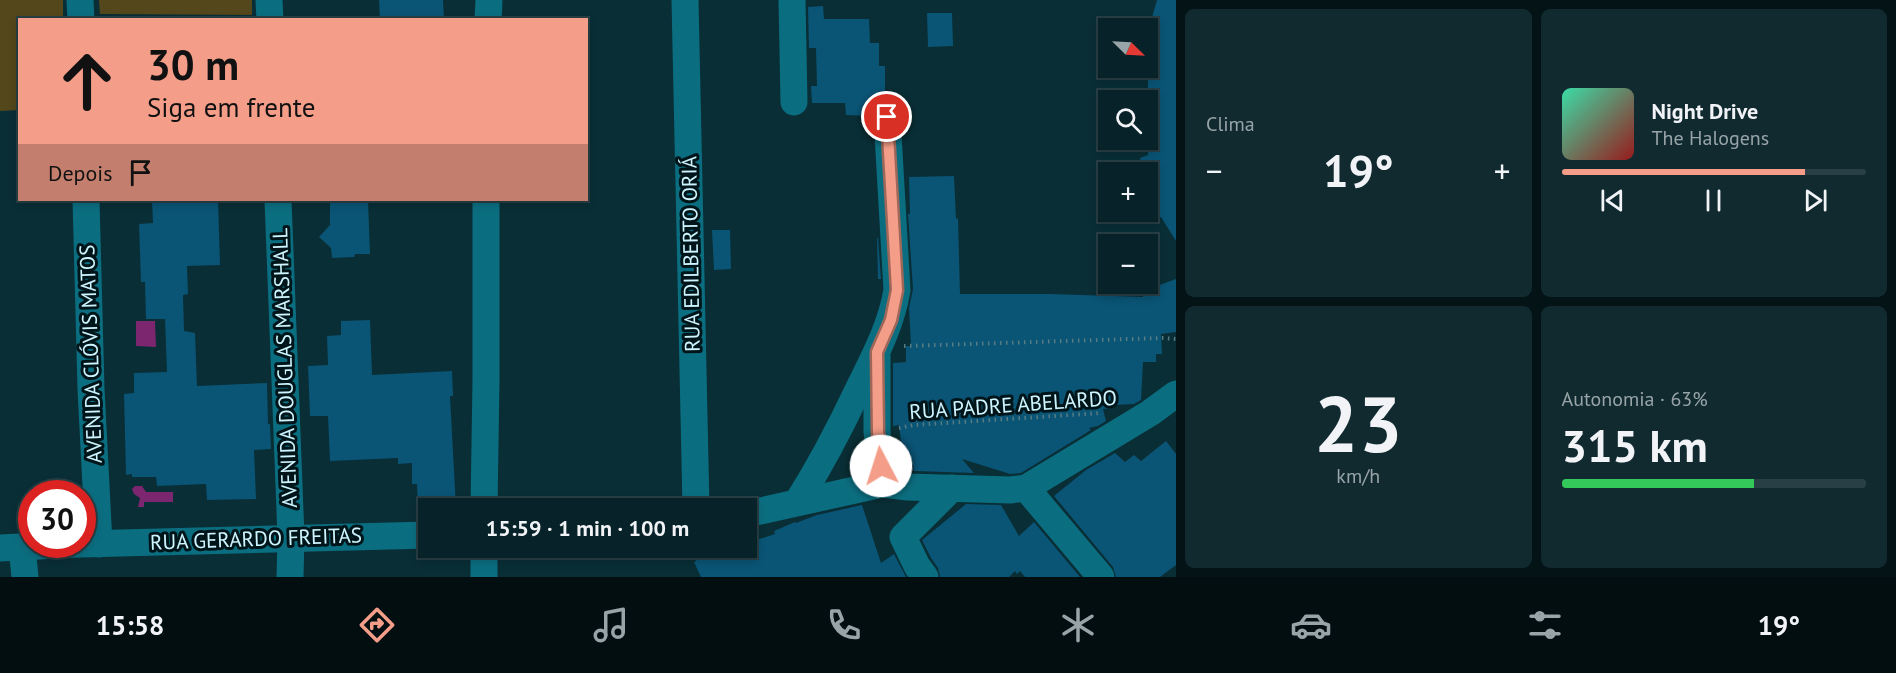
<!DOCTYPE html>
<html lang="pt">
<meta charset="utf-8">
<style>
body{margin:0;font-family:"PT Sans",sans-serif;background:#102a30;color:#f1f3f6;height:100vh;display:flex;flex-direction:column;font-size:22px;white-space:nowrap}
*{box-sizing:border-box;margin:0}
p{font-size:20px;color:#98a4a8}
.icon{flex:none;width:33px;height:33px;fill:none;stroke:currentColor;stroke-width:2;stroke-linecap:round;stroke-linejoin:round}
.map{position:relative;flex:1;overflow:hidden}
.side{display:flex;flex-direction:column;gap:9px;padding:9px;background:#041316;width:720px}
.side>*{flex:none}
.guide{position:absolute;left:18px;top:18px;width:570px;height:183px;border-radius:0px;box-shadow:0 3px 9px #0003,0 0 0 2px #283f45;background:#f49e89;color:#111;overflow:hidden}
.needle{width:39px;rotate:114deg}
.controls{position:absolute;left:1098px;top:18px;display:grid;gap:12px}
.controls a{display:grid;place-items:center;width:60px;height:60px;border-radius:0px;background:#072228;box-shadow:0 3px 9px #0003,0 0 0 2px #283f45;font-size:30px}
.speed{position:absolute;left:18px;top:480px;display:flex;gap:12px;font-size:30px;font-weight:700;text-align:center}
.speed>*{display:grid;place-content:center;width:78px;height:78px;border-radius:50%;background:#072228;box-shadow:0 3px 9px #0003,0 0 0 2px #283f45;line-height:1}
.speed .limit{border:9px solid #d22;background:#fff;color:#111}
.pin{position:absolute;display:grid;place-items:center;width:51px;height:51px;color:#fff;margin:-26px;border:3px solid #fff;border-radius:50%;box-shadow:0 2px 6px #0007}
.me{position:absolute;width:66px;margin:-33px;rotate:355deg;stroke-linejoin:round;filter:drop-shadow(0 0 4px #0008)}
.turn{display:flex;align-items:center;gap:21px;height:126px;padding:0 30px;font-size:27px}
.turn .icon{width:78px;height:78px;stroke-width:2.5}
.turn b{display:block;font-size:42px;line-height:51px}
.then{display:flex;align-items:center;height:57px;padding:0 30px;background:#0003;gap:12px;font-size:22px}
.big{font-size:45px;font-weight:800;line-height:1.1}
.side .widget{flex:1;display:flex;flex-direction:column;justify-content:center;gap:9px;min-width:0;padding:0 21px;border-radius:9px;background:#102a30}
.side .dial{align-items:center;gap:0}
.dial b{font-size:78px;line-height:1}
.song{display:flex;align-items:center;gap:18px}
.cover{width:72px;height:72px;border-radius:9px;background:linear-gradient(135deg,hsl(160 70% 55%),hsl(0 70% 35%))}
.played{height:6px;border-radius:3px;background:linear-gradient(90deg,#f49e89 80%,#283f45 80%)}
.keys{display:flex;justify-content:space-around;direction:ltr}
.heat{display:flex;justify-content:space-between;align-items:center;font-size:33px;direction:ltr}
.charge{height:9px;border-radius:4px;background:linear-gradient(90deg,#34c759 63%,#283f45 0)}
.side .tiles{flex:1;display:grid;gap:9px;grid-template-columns:repeat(2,1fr)}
.trip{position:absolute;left:418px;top:498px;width:339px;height:60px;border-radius:0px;background:#072228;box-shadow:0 3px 9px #0003,0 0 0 2px #283f45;font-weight:800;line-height:60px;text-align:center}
.tabs{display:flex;height:96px;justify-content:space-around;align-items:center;background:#030e10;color:#98a4a8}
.tabs .icon{width:42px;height:42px}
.tabs .active{color:#f49e89}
.tabs b{font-size:27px;color:#f1f3f6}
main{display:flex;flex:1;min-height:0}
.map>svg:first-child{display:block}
</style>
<main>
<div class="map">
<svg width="1176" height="577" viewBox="0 0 1176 577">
<rect width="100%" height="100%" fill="#092e35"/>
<g fill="#53471b">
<path d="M 0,0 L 63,0 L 63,19 L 20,20 L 19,110 L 0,111 Z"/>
<path d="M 99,0 L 252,0 L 252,15 L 100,14 Z"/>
</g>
<g fill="#7d2670">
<path d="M 136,321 L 155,321 L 156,347 L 136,346 Z"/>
<path d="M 135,486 L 142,486 L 146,492 L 173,492 L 173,502 L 144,502 L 144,507 L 138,507 L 140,498 L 134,494 L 132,489 Z"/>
</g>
<g fill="#0a5475">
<path d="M 379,0 L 443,0 L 444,20 L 380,20 Z"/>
<path d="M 1157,0 L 1176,0 L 1176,241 L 1161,217 L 1159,218 L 1148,185 L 1148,172 L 1143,172 L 1140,158 L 1148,155 L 1149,122 L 1148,122 L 1148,31 Z"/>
<path d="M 823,6 L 824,19 L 869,19 L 870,43 L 879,43 L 879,66 L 885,66 L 885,101 L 878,104 L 873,109 L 872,116 L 846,115 L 845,103 L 812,103 L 811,86 L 817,86 L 816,48 L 809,48 L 808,7 Z"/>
<path d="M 927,13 L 952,13 L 953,46 L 928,47 Z"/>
<path d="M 954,176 L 956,219 L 958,218 L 960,294 L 1050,294 L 1143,297 L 1143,291 L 1176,279 L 1176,332 L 1161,334 L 1162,354 L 1156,354 L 1156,362 L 1143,362 L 1141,400 L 1134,404 L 1114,405 L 1114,408 L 1103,409 L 1106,421 L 1098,426 L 1089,428 L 1091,430 L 1021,473 L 1010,474 L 962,459 L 974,473 L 914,471 L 912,459 L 903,459 L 899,425 L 893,426 L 893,363 L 906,362 L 906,346 L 911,346 L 909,308 L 913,289 L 908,214 L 910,214 L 909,177 Z"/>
<path d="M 152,200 L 218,200 L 220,265 L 187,266 L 188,294 L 183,295 L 184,331 L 195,333 L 197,386 L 267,383 L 268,424 L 270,424 L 271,449 L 254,450 L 256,499 L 207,500 L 206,484 L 157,486 L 156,477 L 132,477 L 132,474 L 126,475 L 124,394 L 134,393 L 134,373 L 167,372 L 165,319 L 146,319 L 145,282 L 141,282 L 139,224 L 153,223 Z"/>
<path d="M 330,200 L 368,200 L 370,254 L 355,254 L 354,257 L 332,258 L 331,248 L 319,237 L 330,225 Z"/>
<path d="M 712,230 L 730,230 L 731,269 L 714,270 Z"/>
<path d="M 877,238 L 878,238 L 881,279 L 878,279 Z"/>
<path d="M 370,320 L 372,375 L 452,371 L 453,396 L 450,396 L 456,508 L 418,508 L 417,484 L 412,484 L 412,463 L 398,464 L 398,458 L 330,461 L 328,416 L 310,416 L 308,366 L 328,365 L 327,336 L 341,335 L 341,321 Z"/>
<path d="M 1166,441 L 1176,454 L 1176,565 L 1160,577 L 1116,577 L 1113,567 L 1054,496 L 1086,470 L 1115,453 L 1125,462 L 1134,455 L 1141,461 Z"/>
<path d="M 966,504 L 1001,505 L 1019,536 L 1034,522 L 1080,577 L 1025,577 L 1020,571 L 1017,574 L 1015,571 L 1009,577 L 940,577 L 938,568 L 931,558 L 922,540 Z"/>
<path d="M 862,505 L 881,563 L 894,554 L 906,577 L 701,577 L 694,562 L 696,561 L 693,553 L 707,548 L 747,548 L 747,543 L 775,534 L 774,531 L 795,522 L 796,523 L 817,515 Z"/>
</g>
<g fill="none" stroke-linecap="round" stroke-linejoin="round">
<g stroke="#567c84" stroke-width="4" stroke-dasharray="1.5 4.5" stroke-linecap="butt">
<path d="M 904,346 L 1162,338 L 1176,339"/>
<path d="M 899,428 L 914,425 L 1101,413"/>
</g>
<g stroke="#0b6e80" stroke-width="27">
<path d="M 80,0 L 81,20"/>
<path d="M 269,0 L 270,20"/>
<path d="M 685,0 L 696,508"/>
<path d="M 792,0 L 794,102"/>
<path d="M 488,20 L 489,0"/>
<path d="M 86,200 L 91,389 L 99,544"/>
<path d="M 278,200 L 291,537 L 290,577"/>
<path d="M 877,356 L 877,431 L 882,484"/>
<path d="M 1026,488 L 1101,577"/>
<path d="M 798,501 C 820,466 839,430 857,392 C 873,359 891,327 897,290 L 887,117"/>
<path d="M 484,508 L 486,380 L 486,200"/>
<path d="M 747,514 L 882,484 L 908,487 L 1010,490 L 1026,488 L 1150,413 L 1176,394"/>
<path d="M 82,544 L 429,535"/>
<path d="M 22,547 L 25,577"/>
<path d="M 0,548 L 78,544"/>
<path d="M 484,548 L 484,577"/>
<path d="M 925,577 L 917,566 L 903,537 L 952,488"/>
</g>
</g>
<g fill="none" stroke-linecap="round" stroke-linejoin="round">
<defs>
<path id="route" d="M 881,466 L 878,432 L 877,352 L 891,320 L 897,290 L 887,117"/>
</defs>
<use href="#route" stroke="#9f6759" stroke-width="15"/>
<use href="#route" stroke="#f49e89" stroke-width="10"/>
</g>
<g text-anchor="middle" stroke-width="6" stroke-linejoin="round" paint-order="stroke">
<g font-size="21" fill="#cef5ff" stroke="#00151a">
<text transform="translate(691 254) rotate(-91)" y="7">RUA EDILBERTO ORIÁ</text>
<text transform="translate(91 354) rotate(-92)" y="7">AVENIDA CLÓVIS MATOS</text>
<text transform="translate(285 368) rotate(-92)" y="7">AVENIDA DOUGLAS MARSHALL</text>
<text transform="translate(1013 405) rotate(-4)" y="7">RUA PADRE ABELARDO</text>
<text transform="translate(256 539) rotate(-2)" y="7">RUA GERARDO FREITAS</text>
</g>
</g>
</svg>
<div class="controls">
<a><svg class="needle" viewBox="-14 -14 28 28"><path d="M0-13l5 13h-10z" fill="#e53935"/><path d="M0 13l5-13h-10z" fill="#98a4a8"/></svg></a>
<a><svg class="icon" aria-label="search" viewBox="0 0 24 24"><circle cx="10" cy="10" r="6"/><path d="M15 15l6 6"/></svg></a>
<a>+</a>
<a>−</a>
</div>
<div class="speed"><div class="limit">30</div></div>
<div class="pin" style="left:887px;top:117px;background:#d93025"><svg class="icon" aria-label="arrive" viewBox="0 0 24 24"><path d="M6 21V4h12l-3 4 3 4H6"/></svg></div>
<svg class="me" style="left:881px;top:466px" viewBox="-20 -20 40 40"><circle r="19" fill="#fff"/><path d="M0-13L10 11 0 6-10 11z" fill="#f49e89"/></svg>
<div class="trip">15:59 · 1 min · 100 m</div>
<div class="guide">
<div class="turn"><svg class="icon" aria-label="ahead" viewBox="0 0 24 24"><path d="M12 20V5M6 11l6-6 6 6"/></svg><div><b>30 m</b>Siga em frente</div></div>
<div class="then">Depois<svg class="icon" aria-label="arrive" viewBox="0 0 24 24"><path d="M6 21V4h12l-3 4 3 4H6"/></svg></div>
</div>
</div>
<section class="side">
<div class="tiles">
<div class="widget"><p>Clima</p>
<div class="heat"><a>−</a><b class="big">19°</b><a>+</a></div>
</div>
<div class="widget">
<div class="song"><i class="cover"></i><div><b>Night Drive</b><p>The Halogens</p></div></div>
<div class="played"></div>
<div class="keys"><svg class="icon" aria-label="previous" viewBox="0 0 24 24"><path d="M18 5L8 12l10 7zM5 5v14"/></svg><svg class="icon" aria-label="pause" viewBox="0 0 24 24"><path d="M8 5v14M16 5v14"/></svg><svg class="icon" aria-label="next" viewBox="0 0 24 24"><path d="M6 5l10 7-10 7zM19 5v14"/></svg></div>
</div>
<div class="widget dial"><b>23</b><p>km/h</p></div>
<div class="widget"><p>Autonomia · 63%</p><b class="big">315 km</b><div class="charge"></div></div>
</div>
</section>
</main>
<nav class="tabs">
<b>15:58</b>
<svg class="icon active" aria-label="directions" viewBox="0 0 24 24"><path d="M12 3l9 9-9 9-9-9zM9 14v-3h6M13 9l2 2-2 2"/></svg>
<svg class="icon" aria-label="music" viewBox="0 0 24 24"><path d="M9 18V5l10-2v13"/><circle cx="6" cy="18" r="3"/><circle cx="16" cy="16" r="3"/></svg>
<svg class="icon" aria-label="phone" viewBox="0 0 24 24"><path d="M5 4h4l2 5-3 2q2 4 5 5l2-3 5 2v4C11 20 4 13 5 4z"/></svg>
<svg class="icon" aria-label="climate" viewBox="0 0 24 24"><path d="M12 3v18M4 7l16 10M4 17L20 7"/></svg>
<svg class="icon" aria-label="car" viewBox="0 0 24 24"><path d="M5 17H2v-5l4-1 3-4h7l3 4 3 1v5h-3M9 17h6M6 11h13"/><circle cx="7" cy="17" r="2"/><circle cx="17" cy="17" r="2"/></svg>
<svg class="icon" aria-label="filters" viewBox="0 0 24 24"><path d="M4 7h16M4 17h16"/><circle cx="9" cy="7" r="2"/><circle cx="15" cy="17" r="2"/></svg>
<b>19°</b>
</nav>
